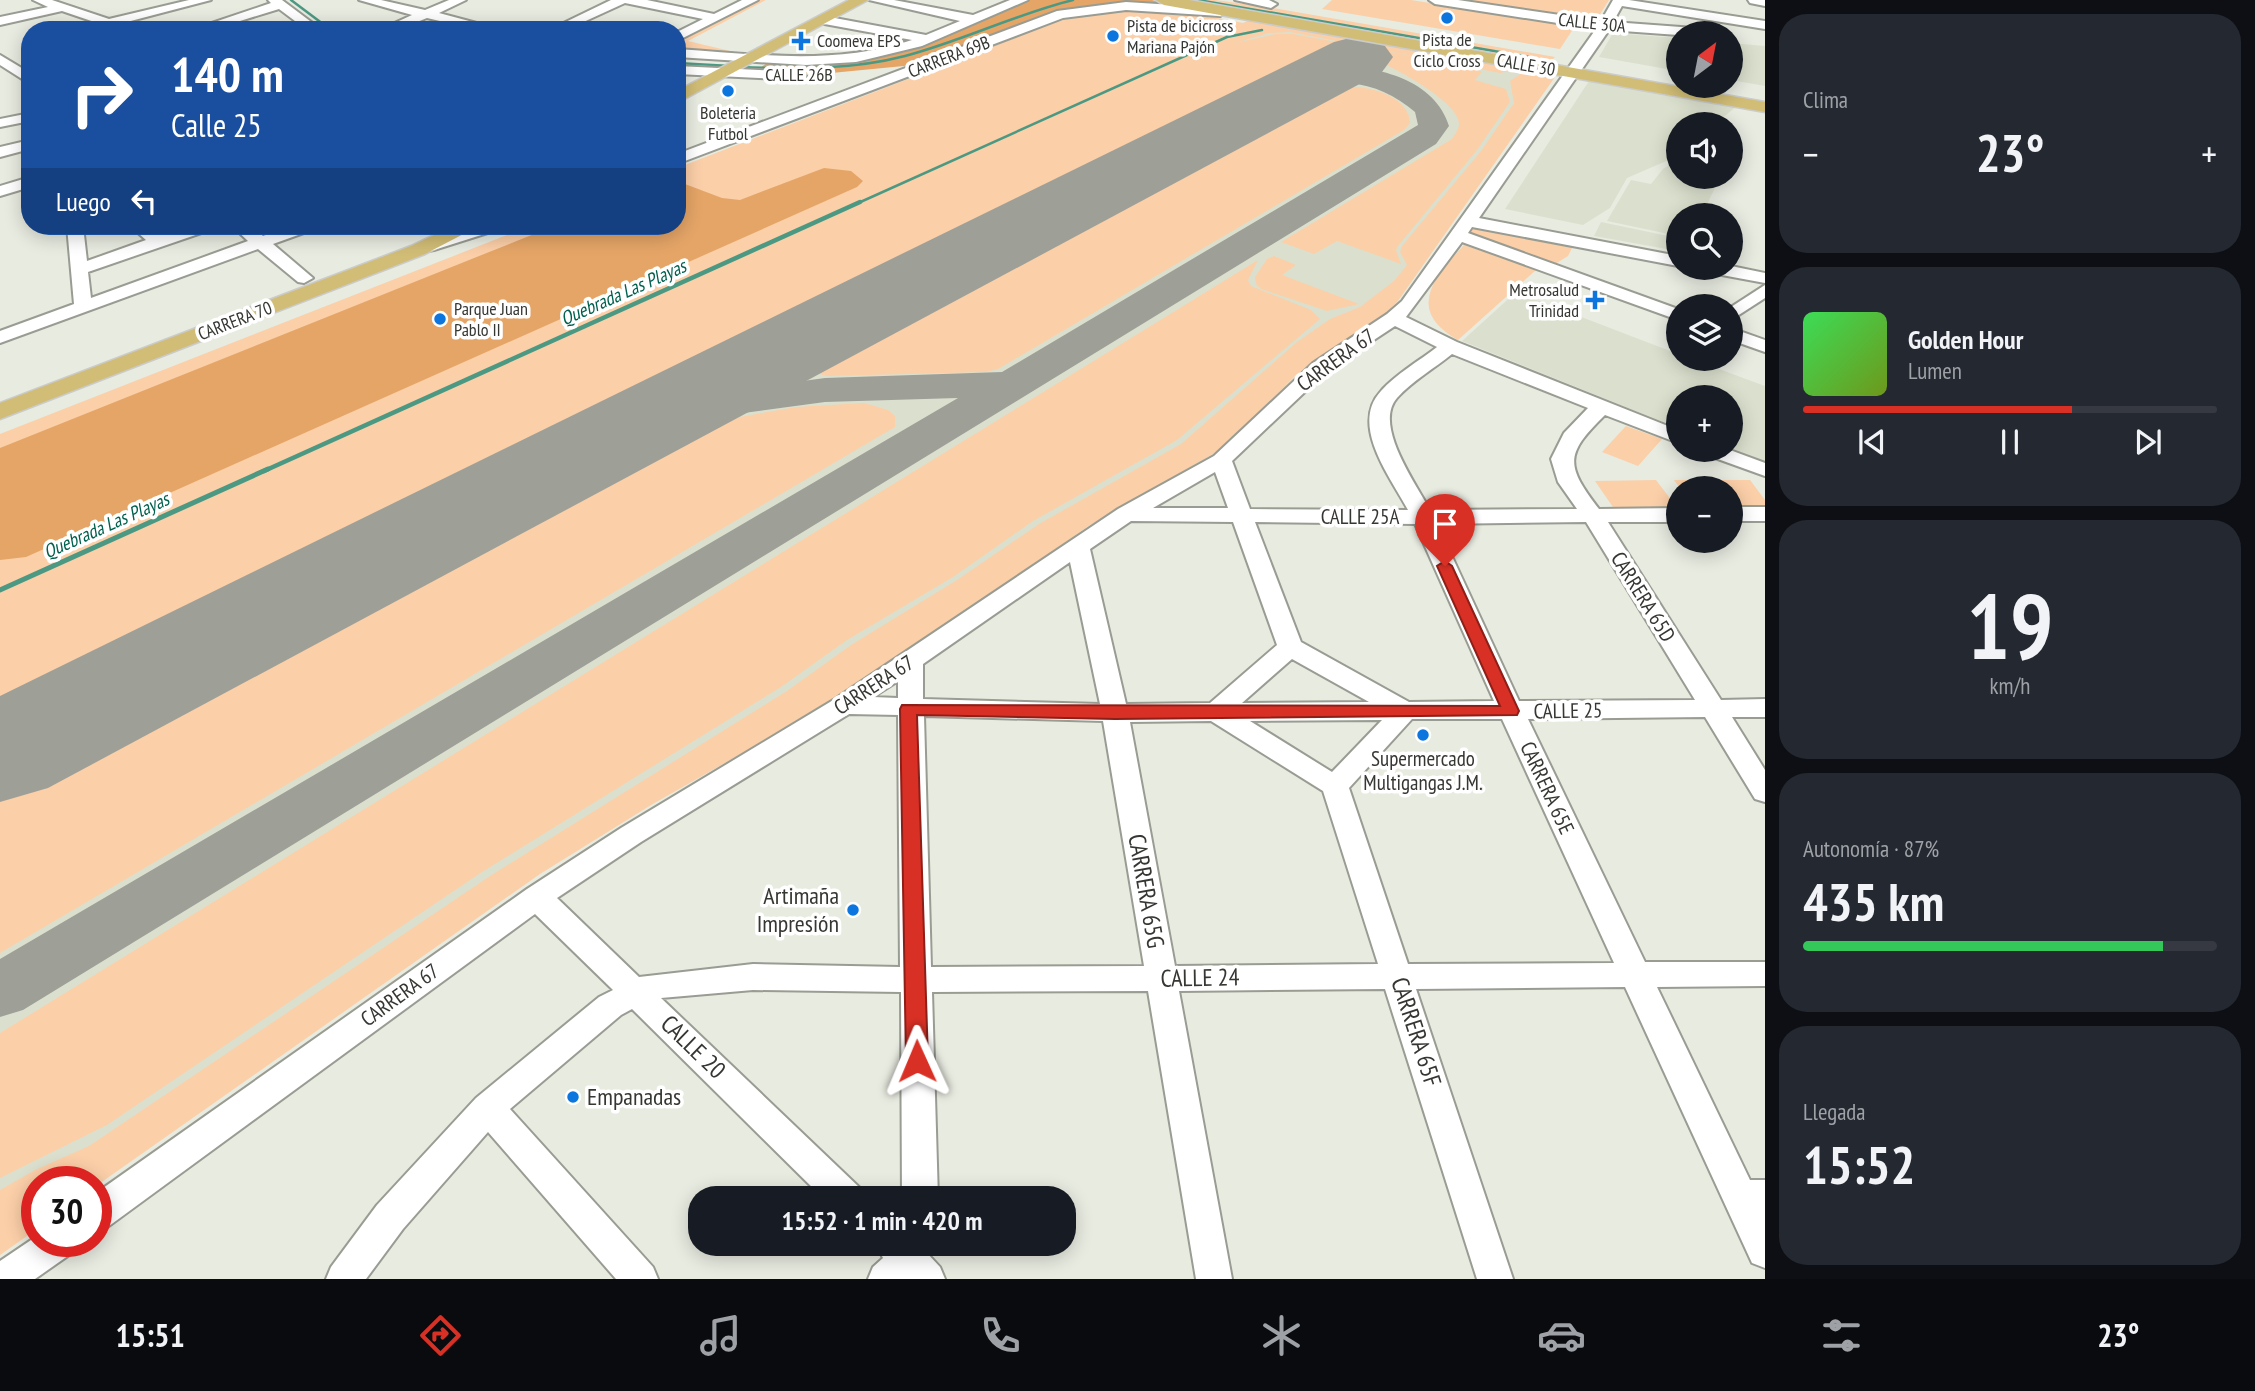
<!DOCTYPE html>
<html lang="es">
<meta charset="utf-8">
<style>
body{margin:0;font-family:"PT Sans Narrow",sans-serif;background:#242831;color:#f1f3f6;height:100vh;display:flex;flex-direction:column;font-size:26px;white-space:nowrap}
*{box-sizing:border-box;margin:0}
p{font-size:23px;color:#9ea1a6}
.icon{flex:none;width:38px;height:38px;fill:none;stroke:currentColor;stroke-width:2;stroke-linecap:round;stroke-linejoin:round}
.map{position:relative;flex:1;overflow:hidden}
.panel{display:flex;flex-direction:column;gap:14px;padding:14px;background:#0d0f14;width:490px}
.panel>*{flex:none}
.top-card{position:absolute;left:21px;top:21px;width:665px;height:214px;border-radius:28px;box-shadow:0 4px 18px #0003;background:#1a4fa0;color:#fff;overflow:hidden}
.needle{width:46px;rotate:32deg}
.tools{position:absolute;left:1666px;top:21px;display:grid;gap:14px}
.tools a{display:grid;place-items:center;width:77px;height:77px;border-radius:50%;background:#171b24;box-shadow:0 4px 18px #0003;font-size:35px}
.speed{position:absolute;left:21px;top:1166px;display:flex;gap:14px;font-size:35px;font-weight:700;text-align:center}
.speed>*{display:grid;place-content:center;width:91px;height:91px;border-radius:50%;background:#171b24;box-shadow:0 4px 18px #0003;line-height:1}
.speed .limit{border:10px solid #d22;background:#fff;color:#111}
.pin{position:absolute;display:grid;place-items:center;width:60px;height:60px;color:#fff;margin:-72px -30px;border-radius:50% 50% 50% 0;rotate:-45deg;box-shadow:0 0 7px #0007}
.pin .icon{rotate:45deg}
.me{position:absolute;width:77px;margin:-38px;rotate:359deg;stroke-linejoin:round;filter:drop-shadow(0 0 5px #0008)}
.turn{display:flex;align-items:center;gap:24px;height:147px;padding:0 35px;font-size:32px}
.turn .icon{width:91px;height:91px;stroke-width:2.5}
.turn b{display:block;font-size:49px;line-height:60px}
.then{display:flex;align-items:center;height:66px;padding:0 35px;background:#0003;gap:14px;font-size:26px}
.big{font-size:52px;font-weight:600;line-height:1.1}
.panel .card{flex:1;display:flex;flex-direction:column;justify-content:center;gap:10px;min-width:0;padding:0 24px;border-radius:28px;background:#242831}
.panel .dial{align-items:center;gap:0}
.dial b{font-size:91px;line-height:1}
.song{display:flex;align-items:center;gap:21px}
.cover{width:84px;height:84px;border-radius:10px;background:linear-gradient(135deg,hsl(130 70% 55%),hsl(80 70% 35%))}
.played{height:7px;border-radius:4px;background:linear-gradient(90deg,#d93025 65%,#363941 65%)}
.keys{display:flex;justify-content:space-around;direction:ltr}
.heat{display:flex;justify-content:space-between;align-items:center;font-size:38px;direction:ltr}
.charge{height:10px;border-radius:5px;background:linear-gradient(90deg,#34c759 87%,#363941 0)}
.trip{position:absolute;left:688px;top:1186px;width:388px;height:70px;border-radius:28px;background:#171b24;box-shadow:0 4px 18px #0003;font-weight:600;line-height:70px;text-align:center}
.tabs{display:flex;height:112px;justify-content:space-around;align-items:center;background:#090b0e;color:#9ea1a6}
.tabs .icon{width:49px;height:49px}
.tabs .selected{color:#d93025}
.tabs b{font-size:32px;color:#f1f3f6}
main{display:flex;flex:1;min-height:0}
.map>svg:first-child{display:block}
</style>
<main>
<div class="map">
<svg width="1765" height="1279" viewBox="0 0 1765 1279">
<rect width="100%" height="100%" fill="#e8ebe0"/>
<g fill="#dbe0ce">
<path d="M 1250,20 L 1550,73 L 1394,293 L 1227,431 L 37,1181 L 0,1231 L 0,585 Z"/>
<path d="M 1613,33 L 1678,38 L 1678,71 L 1599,57 Z"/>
<path d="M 1731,43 L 1765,46 L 1765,86 L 1731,80 Z"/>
<path d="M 1589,81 L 1737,106 L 1715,124 L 1678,124 L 1678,156 L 1627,178 L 1610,208 L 1583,225 L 1505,209 Z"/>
<path d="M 1678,160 L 1678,177 L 1720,177 L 1702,215 L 1678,215 L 1678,236 L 1607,221 L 1631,180 L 1651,184 L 1663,169 Z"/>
<path d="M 1601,222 L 1678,238 L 1678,251 L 1594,236 Z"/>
<path d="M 1516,292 L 1678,354 L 1678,359 L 1692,359 L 1765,386 L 1765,463 L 1731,449 L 1731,397 L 1678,397 L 1678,428 L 1462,341 Z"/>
</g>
<g fill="#fbcfa8">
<path d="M 759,0 L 766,0 L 688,41 L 734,52 L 677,49 L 677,40 Z"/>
<path d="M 1180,0 L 1215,0 L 1273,8 L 1555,57 L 1547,65 Z"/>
<path d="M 1332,0 L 1411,0 L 1575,26 L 1560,49 L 1322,9 Z"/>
<path d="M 1457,0 L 1609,0 L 1595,22 Z"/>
<path d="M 1120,9 L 1197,14 L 1243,23 L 1250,20 L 1521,68 L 1500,73 L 1290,32 L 1269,33 L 1235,43 L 1276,34 L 1293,34 L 1471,67 L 1482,72 L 1475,80 L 1506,89 L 1510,102 L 1477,150 L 1398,246 L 1396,250 L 1401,264 L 1337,241 L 1314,254 L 1281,242 L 1452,139 C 1455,134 1459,129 1459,124 C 1460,103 1393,66 1374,60 C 1359,54 1343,51 1327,47 L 0,704 L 0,434 L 530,226 L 677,226 L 677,168 L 1056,22 L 1094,12 Z"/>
<path d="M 1528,69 L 1555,77 L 1398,301 L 1384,316 L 1295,376 L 1231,441 L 1213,454 L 1087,527 L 984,600 L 797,722 L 651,805 L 540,874 L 96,1186 L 96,1181 L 37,1181 L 37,1229 L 0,1255 L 0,1190 L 37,1169 L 89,1146 L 490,876 L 787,691 L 851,645 L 957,580 L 1039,524 L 1181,444 L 1297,342 L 1330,319 L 1360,307 L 1394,281 L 1407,265 L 1400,252 L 1402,246 L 1481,151 L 1514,103 L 1510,81 Z"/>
<path d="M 1355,87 C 1375,88 1409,98 1410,123 L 1404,130 L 998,369 L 985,372 L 827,376 L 816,373 L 819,366 L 1330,92 Z"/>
<path d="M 1475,223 L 1574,244 L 1568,256 L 1552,266 L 1468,237 Z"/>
<path d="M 1464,245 L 1537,269 L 1458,340 C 1405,310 1434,277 1464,245 Z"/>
<path d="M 1274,256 L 1296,265 L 1282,275 L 1359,304 L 1327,311 L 1261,289 L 1256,284 L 1255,277 L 1267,259 Z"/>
<path d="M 1258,260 L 1248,280 L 1251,286 L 1311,310 L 1320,319 L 1177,440 L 1033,521 L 953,577 L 847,640 L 781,687 L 482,872 L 107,1125 L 0,1178 L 0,1033 Z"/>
<path d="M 864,403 L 888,410 L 895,416 L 895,427 L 0,953 L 0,801 L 712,422 L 796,407 Z"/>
<path d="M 1626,426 L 1662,439 L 1638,466 L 1602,452 Z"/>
<path d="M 1656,480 L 1678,509 L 1615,510 L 1595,481 Z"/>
<path d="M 1674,480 L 1750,480 L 1765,500 L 1765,510 L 1731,510 L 1731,488 L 1680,488 Z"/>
</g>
<g fill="#e5a567">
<path d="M 1030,0 L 1152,0 L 1171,5 L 1088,7 L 914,65 L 821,74 L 754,72 L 770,61 L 858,61 L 894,54 Z"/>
<path d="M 824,168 L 851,171 L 863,181 L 857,187 L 26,557 L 0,560 L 0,448 L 554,226 L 677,226 L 677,181 L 722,198 L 740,200 Z"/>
</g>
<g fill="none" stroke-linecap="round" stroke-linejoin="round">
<g stroke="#4c9983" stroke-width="2.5">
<path d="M 291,0 L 331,30"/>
<path d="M 1198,0 L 1535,58"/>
<path d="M 677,63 L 730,66"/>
<path d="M 740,67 C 795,69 852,70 905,56 C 962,41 1016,14 1073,0"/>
<path d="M 856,204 L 1227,37 L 1262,30"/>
</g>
<path stroke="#4c9983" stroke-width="4.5" d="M 264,471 L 860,202"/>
<path stroke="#4c9983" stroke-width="5" d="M 0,590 L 268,469"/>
<path fill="#9ea098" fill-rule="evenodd" d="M 1334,66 C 1379,66 1435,80 1449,126 L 1436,144 L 23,1010 L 0,1017 L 0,959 L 958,398 L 825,402 L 671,423 L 656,419 L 650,410 L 656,401 L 825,378 L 1002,372 L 1418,125 L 1415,112 C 1396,96 1374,85 1349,83 C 1335,83 1323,86 1310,83 L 1306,77 L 1310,71 Z"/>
<path fill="#9ea098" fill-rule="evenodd" d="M 1358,36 L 1382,42 L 1393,57 L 1382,72 L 48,788 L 0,802 L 0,696 L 1334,42 Z"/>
<defs>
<g id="minor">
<path d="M 33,0 L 52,0 L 109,19 L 189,0 L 211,0 L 123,23 L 138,30 L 118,30 L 62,11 L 0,25 L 0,17 L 48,7 Z"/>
<path d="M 268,0 L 282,0 L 322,30 L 307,30 L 279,9 L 211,30 L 191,30 L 271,3 Z"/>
<path d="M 359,0 L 381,0 L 425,10 L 449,0 L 466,0 L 439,13 L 503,30 L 479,30 L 427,18 L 397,30 L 379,30 L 412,15 Z"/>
<path d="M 611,0 L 647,0 L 714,14 L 742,0 L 758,0 L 677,41 L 677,32 L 703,19 L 625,3 L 566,30 L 549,30 Z"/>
<path d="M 869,0 L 894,0 L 973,15 L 1010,0 L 1028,0 L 922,46 L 856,62 L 806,65 L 677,57 L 677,49 C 756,54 835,66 912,40 L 819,23 L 819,17 L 824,16 L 926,35 L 960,21 Z"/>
<path d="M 1235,0 L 1269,0 L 1277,4 L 1271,8 Z"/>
<path d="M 1429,0 L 1458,0 L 1601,21 L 1613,0 L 1629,0 L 1765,21 L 1765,29 L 1622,6 L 1613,22 L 1708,29 L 1714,33 L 1678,35 L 1609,30 L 1479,218 L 1678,256 L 1678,266 L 1472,227 L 1468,233 L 1678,309 L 1678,320 L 1462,242 L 1406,317 L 1457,342 L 1678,430 L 1678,443 L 1605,415 C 1565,454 1565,465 1599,509 L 1678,508 L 1678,522 L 1608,522 L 1721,700 L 1765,699 L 1765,717 L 1732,717 L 1765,770 L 1765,802 L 1755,799 L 1705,717 L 1528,719 L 1645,962 L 1765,962 L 1765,986 L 1657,987 L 1750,1180 L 1765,1180 L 1765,1268 L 1752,1263 L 1625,987 L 1416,989 L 1513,1279 L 1477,1279 L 1385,989 L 1179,991 L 1232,1279 L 1196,1279 L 1148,991 L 932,992 L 938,1199 L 902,1199 L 901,992 L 753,990 L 661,998 L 860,1188 L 865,1199 L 824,1199 L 632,1009 L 621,1015 L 510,1109 L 653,1267 L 658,1279 L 616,1279 L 488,1132 L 403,1229 L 366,1279 L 326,1279 L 331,1267 L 377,1205 L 476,1098 L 599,997 L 613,990 L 535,914 L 109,1226 L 96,1230 L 96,1193 L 527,889 L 621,828 L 835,699 L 1118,509 L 1214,456 L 1313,363 L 1387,314 L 1402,301 L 1596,29 L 1435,4 ZM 1395,326 L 1437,347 C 1419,361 1396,374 1381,391 C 1349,425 1391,478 1408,510 L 1250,509 L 1232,461 L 1327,371 ZM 1452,354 L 1588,408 L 1564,433 L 1551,459 L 1558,482 L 1577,509 L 1430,510 C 1416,484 1373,425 1397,398 C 1412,381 1435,368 1452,354 ZM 1215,472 L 1228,508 L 1153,508 ZM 1131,521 L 1233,522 L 1277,645 L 1210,703 L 1126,704 L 1090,549 ZM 1255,522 L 1415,524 L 1494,701 L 1409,702 L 1301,642 ZM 1586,522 L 1695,700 L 1519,701 L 1437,524 ZM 1070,562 L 1100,704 L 923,699 L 923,664 ZM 1292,659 L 1369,702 L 1242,703 ZM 898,681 L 898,698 L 873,697 ZM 849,714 L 898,715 L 900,967 L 753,964 L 639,977 L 557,898 L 641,842 ZM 924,716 L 1103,721 L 1144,966 L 931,967 ZM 1412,719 L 1502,719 L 1614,963 L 1408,964 L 1349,788 ZM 1382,720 L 1332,772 L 1250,721 ZM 1211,721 L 1323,791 L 1378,964 L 1175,966 L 1130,722 Z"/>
<path d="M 1748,0 L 1765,0 L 1765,6 L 1750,3 Z"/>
<path d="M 1126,2 L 1220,8 L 1226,12 L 1220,16 L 1126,10 L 1063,18 L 677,164 L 677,154 L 1057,11 Z"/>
<path d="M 0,55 L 30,73 L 30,84 L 0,65 Z"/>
<path d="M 677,66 L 799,72 L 806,76 L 799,80 L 677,74 Z"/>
<path d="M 30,113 L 30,121 L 0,127 L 0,119 Z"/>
<path d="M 30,140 L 30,149 L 0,157 L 0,147 Z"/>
<path d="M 30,177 L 30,187 L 0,196 L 0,186 Z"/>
<path d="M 67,226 L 83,226 L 87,261 L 146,240 L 130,226 L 148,226 L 161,235 L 189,226 L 212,226 L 210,230 L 88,272 L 91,298 L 248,241 L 232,226 L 250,226 L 263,236 L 291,226 L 314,226 L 312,230 L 273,244 L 313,278 L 304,283 L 298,282 L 258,249 L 0,343 L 0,331 L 74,304 Z"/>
<path d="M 475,226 L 499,226 L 497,230 L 434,250 L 428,251 L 419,246 L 422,242 Z"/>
<path d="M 1731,266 L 1765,273 L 1765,283 L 1711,273 L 1702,268 Z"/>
<path d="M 1765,285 L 1765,298 L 1731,320 L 1731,307 Z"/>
<path d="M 1731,328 L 1765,340 L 1765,352 L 1731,340 Z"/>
<path d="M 1701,450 L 1730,450 L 1765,463 L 1765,476 L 1704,454 Z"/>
<rect x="1731" y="507" width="34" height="14"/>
<path d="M 37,1236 L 37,1241 L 77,1241 L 72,1253 L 35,1279 L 0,1279 L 0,1261 Z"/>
<path d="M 876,1244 L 929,1244 L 927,1253 L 940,1267 L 945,1279 L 868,1279 L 873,1267 L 883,1258 Z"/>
</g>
<g id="major">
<path d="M 849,0 L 868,0 L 677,103 L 677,91 Z"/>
<path d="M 1156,0 L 1189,0 L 1765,102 L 1765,112 L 1164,5 Z"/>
<path d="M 453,226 L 479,226 L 425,254 L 0,419 L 0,403 L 411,246 Z"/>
</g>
</defs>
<use href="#minor" stroke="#999c92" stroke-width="4"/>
<use href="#major" stroke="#cacbca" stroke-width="3"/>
<use href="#minor" fill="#fff" fill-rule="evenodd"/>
<use href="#major" fill="#d1bd76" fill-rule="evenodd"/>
</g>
<path fill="#d93025" stroke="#8d1f18" stroke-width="2" d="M 1445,561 L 1452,566 L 1519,711 L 1517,715 L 1115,719 L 917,715 L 928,1061 L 924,1068 L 917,1070 L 910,1068 L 906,1061 L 900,709 L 902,705 L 1500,706 L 1437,566 Z"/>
<g fill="#0c76de" stroke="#fff" stroke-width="2.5">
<circle cx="1447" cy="18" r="7"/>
<circle cx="1113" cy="36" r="7"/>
<path d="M797.5 30.5h7v7h7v7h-7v7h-7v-7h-7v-7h7z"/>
<circle cx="728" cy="91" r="7"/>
<path d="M1591.5 289.5h7v7h7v7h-7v7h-7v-7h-7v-7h7z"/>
<circle cx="440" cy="319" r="7"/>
<circle cx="1423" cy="735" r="7"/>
<circle cx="853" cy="910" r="7"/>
<circle cx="573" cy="1097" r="7"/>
</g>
<g text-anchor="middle" stroke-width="7" stroke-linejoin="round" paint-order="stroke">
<g font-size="18" fill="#353732" stroke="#fff">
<text transform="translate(1592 23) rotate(6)" y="6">CALLE 30A</text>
<text transform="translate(949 57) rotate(-21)" y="6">CARRERA 69B</text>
<text transform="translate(1526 65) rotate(10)" y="6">CALLE 30</text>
<text x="799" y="81">CALLE 26B</text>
<text transform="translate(235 321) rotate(-21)" y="6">CARRERA 70</text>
</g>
<g font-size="18" fill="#353732" stroke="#fff" text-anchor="start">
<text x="1127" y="32">Pista de bicicross<tspan x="1127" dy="21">Mariana Pajón</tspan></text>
<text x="1447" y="46" text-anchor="middle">Pista de<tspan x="1447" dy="21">Ciclo Cross</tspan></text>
<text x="817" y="47">Coomeva EPS</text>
<text x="728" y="119" text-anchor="middle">Boleteria<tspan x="728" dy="21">Futbol</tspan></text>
<text x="1579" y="296" text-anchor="end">Metrosalud<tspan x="1579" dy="21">Trinidad</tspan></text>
<text x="454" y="315">Parque Juan<tspan x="454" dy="21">Pablo II</tspan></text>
</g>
<g font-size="19" font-style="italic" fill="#00604d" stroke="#fff">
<text transform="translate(623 292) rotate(-24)" y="7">Quebrada Las Playas</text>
<text transform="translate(106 525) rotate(-24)" y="7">Quebrada Las Playas</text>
</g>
<g font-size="21" fill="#353732" stroke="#fff">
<text transform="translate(1336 360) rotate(-36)" y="7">CARRERA 67</text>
<text x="1360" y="524">CALLE 25A</text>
<text transform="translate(1643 597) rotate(58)" y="7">CARRERA 65D</text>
<text transform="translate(874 685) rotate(-33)" y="7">CARRERA 67</text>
<text transform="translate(1568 711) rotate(-1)" y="7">CALLE 25</text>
<text transform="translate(1547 788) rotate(65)" y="7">CARRERA 65E</text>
<text transform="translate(400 995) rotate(-36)" y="7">CARRERA 67</text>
</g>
<g font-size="21" fill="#353732" stroke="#fff">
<text x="1423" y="766">Supermercado<tspan x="1423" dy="24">Multigangas J.M.</tspan></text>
</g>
<g font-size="24" fill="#353732" stroke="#fff">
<text transform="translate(1146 891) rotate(80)" y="8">CARRERA 65G</text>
<text transform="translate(1200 978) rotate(-1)" y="8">CALLE 24</text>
<text transform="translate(1416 1032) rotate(72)" y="8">CARRERA 65F</text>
<text transform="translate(693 1047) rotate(44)" y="8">CALLE 20</text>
</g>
<g font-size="24" fill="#353732" stroke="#fff" text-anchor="end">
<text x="839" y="904">Artimaña<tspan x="839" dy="28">Impresión</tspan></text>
<text x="587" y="1105" text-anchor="start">Empanadas</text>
</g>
</g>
</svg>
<div class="tools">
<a><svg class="needle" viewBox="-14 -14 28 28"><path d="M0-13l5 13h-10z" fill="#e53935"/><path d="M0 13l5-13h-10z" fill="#9ea1a6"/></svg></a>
<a><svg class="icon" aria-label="sound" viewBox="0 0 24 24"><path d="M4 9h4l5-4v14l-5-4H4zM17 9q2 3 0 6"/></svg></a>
<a><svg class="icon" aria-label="search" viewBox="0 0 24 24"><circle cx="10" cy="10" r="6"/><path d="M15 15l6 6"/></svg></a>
<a><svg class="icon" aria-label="layers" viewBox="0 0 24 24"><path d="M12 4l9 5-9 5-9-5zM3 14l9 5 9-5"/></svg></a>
<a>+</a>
<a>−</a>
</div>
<div class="speed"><div class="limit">30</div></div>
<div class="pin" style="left:1445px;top:566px;background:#d93025"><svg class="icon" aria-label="arrive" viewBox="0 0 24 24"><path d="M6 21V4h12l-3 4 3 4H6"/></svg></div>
<svg class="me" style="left:917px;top:1061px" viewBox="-20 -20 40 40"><path d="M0-17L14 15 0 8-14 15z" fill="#d93025" stroke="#fff" stroke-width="4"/></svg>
<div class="trip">15:52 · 1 min · 420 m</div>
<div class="top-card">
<div class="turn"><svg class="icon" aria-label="right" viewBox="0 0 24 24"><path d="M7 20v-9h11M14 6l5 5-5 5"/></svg><div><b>140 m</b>Calle 25</div></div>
<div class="then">Luego<svg class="icon" aria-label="left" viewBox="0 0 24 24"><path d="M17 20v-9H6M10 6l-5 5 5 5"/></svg></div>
</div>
</div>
<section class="panel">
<div class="card"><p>Clima</p>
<div class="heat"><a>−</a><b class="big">23°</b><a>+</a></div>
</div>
<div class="card">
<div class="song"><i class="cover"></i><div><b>Golden Hour</b><p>Lumen</p></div></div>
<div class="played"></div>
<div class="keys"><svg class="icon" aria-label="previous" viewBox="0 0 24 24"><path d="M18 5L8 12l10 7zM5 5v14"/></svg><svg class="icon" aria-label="pause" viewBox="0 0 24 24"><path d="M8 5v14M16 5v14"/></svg><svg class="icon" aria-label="next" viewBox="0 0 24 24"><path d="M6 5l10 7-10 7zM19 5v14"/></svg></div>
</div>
<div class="card dial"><b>19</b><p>km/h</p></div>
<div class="card"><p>Autonomía · 87%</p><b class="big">435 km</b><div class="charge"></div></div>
<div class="card"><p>Llegada</p><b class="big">15:52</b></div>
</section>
</main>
<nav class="tabs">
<b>15:51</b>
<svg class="icon selected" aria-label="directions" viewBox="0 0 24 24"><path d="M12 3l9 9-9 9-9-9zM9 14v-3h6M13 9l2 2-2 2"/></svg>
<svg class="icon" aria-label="music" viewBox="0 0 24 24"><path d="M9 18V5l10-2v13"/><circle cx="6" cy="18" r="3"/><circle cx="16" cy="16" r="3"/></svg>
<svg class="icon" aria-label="phone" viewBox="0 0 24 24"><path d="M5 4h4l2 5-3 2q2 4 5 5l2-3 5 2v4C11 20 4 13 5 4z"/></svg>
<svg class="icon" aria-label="climate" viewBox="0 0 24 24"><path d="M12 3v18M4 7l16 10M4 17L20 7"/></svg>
<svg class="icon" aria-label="car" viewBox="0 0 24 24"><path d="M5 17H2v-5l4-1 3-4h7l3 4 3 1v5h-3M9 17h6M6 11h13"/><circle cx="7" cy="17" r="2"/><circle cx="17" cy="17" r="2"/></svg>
<svg class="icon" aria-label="filters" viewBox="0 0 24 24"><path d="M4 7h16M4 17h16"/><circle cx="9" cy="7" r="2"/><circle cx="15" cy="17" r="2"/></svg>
<b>23°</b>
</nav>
